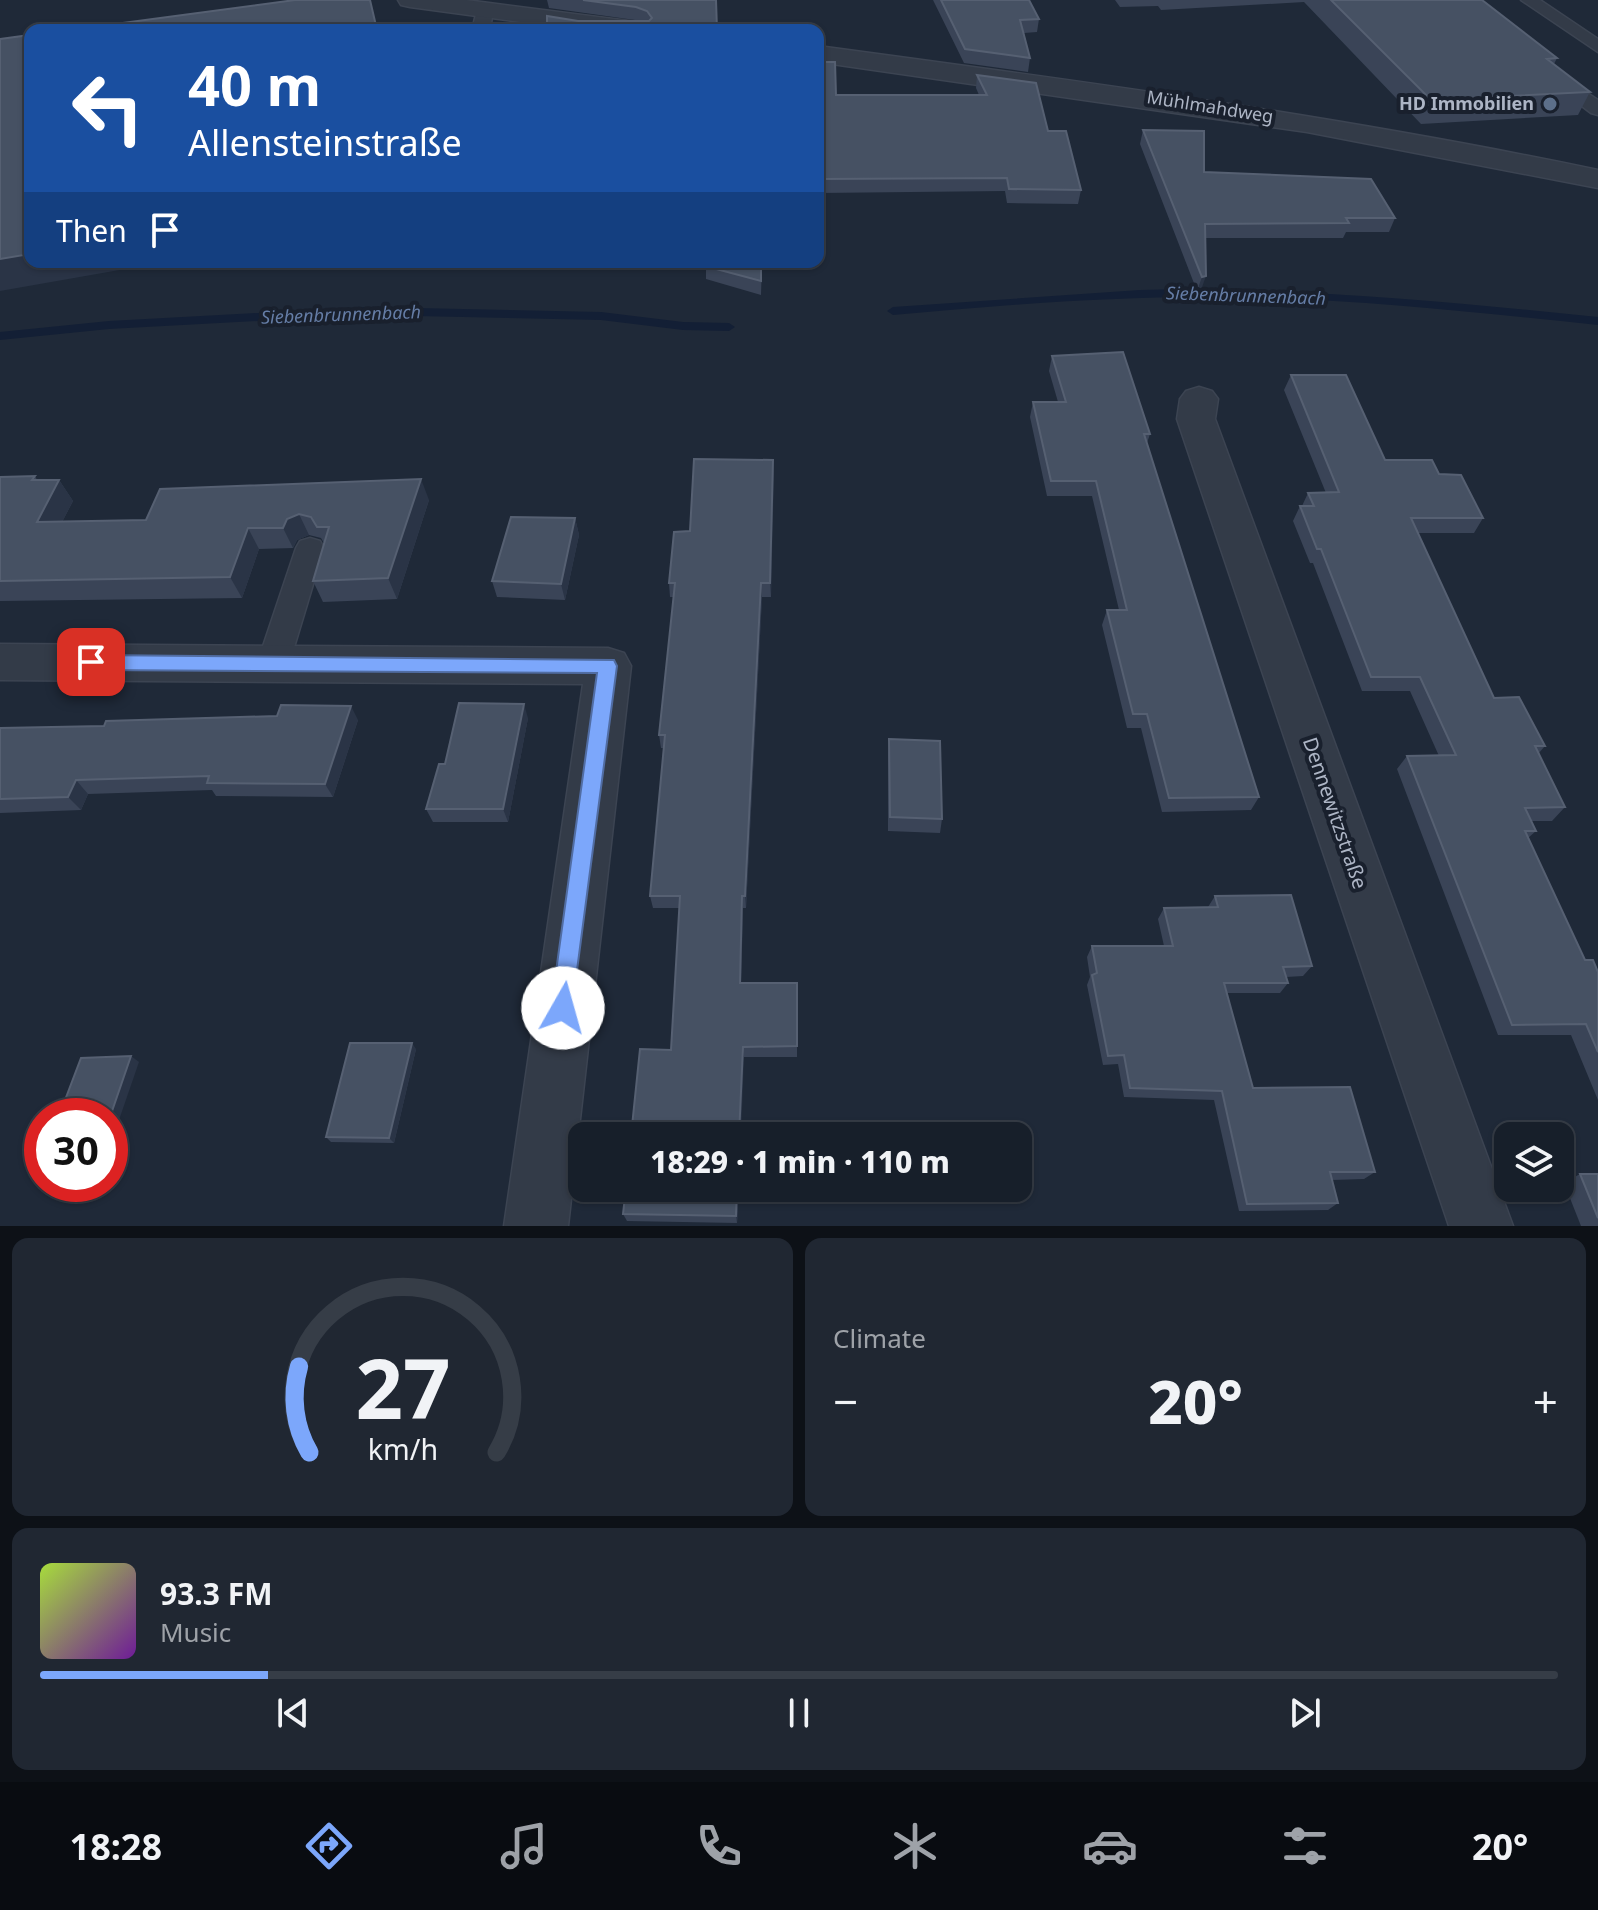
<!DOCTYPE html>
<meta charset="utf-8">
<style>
body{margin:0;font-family:"Noto Sans",sans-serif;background:#202732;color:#f1f3f6;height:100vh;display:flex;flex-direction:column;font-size:30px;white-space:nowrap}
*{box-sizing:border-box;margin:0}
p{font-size:26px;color:#9ea2a8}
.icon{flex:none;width:44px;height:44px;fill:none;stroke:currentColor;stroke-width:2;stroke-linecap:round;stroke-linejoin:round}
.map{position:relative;height:1226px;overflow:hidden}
.drawer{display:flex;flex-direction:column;gap:12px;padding:12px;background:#0d1117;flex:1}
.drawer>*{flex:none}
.top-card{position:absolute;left:24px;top:24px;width:800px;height:244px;border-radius:16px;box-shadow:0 2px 6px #0004,0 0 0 2px #363d47;background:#1a4fa0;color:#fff;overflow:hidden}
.tools{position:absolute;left:1494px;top:1122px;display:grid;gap:16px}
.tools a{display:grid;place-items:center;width:80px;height:80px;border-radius:16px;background:#171f2a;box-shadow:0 2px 6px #0004,0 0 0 2px #363d47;font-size:40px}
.speed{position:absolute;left:24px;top:1098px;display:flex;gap:16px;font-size:40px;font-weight:700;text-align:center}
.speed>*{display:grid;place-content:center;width:104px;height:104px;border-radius:50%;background:#171f2a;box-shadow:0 2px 6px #0004,0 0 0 2px #363d47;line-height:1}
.speed .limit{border:12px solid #d22;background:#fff;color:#111}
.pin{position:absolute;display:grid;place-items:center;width:68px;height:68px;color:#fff;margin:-34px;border-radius:16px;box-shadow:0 4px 12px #0006}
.me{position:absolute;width:88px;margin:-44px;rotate:7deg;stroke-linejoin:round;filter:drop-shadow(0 0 6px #0008)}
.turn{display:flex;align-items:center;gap:28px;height:168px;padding:0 32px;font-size:36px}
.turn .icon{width:104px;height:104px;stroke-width:2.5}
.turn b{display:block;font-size:56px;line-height:68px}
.then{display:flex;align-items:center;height:76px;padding:0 32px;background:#0003;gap:16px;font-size:30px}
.big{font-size:60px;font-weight:800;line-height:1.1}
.drawer .widget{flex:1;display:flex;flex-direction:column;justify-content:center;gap:12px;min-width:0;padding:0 28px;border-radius:16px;background:#202732}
.drawer .dial{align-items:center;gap:0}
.dial svg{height:208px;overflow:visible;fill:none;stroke:#363d47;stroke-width:7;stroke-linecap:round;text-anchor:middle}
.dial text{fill:#f1f3f6;stroke:none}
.song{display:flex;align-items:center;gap:24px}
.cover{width:96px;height:96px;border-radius:12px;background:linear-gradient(135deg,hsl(80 70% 55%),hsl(280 70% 35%))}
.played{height:8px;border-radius:4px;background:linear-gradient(90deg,#7ca7fb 15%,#363d47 15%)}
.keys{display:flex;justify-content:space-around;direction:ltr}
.heat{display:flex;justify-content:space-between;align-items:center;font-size:44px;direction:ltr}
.drawer .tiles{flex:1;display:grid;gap:12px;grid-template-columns:1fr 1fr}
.widget:last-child{grid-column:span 2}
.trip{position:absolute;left:568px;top:1122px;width:464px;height:80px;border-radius:16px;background:#171f2a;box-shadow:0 2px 6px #0004,0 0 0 2px #363d47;font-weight:800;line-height:80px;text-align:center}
.dock{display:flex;height:128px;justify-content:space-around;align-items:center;background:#090c11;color:#9ea2a8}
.dock .icon{width:56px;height:56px}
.dock .current{color:#7ca7fb}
.dock b{font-size:36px;color:#f1f3f6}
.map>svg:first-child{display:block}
</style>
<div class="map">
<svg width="1598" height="1226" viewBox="0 0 1598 1226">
<rect width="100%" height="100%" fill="#1f2938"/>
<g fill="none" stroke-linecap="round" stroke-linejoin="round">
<g fill="#131f35" fill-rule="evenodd">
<path d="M 1140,290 C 1293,287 1445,301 1598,317 L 1598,325 C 1473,312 1347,298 1221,297 C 1112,296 1002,305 893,315 L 887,311 L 893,307 Z"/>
<path d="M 369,307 L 601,312 L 683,322 L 729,323 L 735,327 L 729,331 L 683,330 L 601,320 L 369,315 L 109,329 L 0,340 L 0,332 L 109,321 Z"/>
</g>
<defs>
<g id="lane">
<path d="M 1521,0 L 1540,0 L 1598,39 L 1598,52 Z"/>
<path d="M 485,5 L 493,10 L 490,30 L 472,30 L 477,10 Z"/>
<path d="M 1555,72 L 1598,100 L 1598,115 L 1591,113 L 1549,81 L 1546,77 L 1549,73 Z"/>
<path d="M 310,538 L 320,541 L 324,548 L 289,664 L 284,673 L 273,676 L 262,673 L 257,664 L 296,548 L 300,541 Z"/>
</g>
<g id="street">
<path d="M 398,0 L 466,0 L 637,22 L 646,25 L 650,30 L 580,30 L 410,7 L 401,5 Z"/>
<path d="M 818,46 C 1079,81 1340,116 1598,170 L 1598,188 L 1307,132 L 818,62 Z"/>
<path d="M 1199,387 L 1212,391 L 1218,399 L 1215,419 L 1513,1226 L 1449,1226 L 1177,419 L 1180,399 L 1186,391 Z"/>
<path d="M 0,644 L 608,648 L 624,653 L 631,666 L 568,1226 L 504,1226 L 583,684 L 0,680 Z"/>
</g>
</defs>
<use href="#lane" stroke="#3c4452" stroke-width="3"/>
<use href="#street" stroke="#3c4452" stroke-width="3"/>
<use href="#lane" fill="#333b48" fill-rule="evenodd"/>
<use href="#street" fill="#333b48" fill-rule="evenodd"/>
</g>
<g fill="#3a4457">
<path d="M 547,0 L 716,0 L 717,30 L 578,21 L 642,21 L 549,8 Z"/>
<path d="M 933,0 L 1029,0 L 1039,19 L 1037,32 L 1024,33 L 1030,58 L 1028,72 L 964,63 Z"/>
<path d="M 1115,0 L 1482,0 L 1557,58 L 1554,64 L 1590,92 L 1578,115 L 1421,124 L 1304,2 L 1161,10 L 1158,6 L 1120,7 Z"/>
<path d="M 818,62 L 836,95 L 979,95 L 976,88 L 977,75 L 1048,131 L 1081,190 L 1078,204 L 1007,203 L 1005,191 L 818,193 Z"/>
<path d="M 1143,130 L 1204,172 L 1395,218 L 1389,232 L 1346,232 L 1343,238 L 1205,238 L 1201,290 L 1197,291 L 1140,144 Z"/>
<path d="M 706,262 L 762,262 L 761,295 L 706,279 Z"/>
<path d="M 1052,356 L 1150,434 L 1147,443 L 1259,797 L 1251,810 L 1162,812 L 1141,728 L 1127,728 L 1102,625 L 1107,610 L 1119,610 L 1092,496 L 1047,496 L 1030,417 L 1033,402 L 1058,402 L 1049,371 Z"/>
<path d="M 1291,375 L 1385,460 L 1439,474 L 1483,518 L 1474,533 L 1418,533 L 1494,698 L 1545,746 L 1538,754 L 1565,807 L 1552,821 L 1531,821 L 1536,831 L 1528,838 L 1585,960 L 1598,972 L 1598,1100 L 1571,1035 L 1498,1035 L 1397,769 L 1407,756 L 1439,756 L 1410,691 L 1362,691 L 1313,563 L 1310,563 L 1293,521 L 1300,506 L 1302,506 L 1308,493 L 1326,493 L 1284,390 Z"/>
<path d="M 773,460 L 771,597 L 762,597 L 746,908 L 743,908 L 741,983 L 797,983 L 797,1057 L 744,1057 L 671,1050 L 679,908 L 653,908 L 650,896 L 664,748 L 661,748 L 659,735 L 674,597 L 670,597 L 669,583 L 690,531 Z"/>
<path d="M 35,476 L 37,480 L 59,480 L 73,501 L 62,522 L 146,520 L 429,500 L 397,599 L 323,602 L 313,581 L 324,543 L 321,538 L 309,535 L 297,540 L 293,548 L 259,549 L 242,598 L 0,601 L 0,477 Z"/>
<path d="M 575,518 L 579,535 L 565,600 L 497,597 L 492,581 Z"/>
<path d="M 528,718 L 508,822 L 433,822 L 426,809 L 445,764 Z"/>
<path d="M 358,720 L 333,797 L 216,796 L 212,790 L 88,794 L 81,810 L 0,813 L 0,728 Z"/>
<path d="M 889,739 L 942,819 L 940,833 L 888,831 L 888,754 Z"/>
<path d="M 1215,896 L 1312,966 L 1303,976 L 1286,977 L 1288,983 L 1280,993 L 1227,993 L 1253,1088 L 1375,1172 L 1364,1179 L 1332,1180 L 1338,1203 L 1328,1210 L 1239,1211 L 1214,1100 L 1124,1097 L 1118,1064 L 1103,1065 L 1087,985 L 1090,977 L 1087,957 L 1092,946 L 1164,946 L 1158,919 L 1164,908 L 1208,907 Z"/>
<path d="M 416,1049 L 394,1143 L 331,1142 L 326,1137 Z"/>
<path d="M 1580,1174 L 1598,1174 L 1598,1226 L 1581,1226 L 1564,1183 Z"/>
<path d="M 739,1188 L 737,1223 L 627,1221 L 623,1214 Z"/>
</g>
<g fill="#2a3446">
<path d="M 30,254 L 30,262 L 165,262 L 0,291 L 0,259 Z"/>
<path d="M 1206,276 L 1201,290 L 1197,291 L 1202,277 Z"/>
<path d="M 773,460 L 774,474 L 771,597 L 770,583 Z"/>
<path d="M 421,479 L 429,500 L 397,599 L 388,578 Z"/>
<path d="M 59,480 L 73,501 L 51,543 L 37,522 Z"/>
<path d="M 299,514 L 309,535 L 297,540 L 293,548 L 283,528 L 287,519 Z"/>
<path d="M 575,518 L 579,535 L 565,600 L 561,584 Z"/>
<path d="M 248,528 L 259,549 L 242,598 L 230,577 Z"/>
<path d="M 761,583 L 762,597 L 746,908 L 745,896 Z"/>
<path d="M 524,704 L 528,718 L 508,822 L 503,809 Z"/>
<path d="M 351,706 L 358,720 L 333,797 L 325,784 Z"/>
<path d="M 76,780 L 88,794 L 81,810 L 68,797 Z"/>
<path d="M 742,896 L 743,908 L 741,994 L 740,983 Z"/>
<path d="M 412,1043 L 416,1049 L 394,1143 L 389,1138 Z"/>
<path d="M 743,1047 L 744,1057 L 741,1136 L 739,1136 Z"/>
<path d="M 131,1056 L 139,1062 L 110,1146 L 110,1117 Z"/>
<path d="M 737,1188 L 739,1188 L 737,1223 L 736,1216 Z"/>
</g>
<g fill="#465163" stroke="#566072" stroke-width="2">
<path d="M 295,0 L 370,0 L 377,30 L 70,30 Z"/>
<path d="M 583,0 L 716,0 L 717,30 L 547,30 L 547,16 L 578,21 L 649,21 L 652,18 L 647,11 L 636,7 Z"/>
<path d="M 941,0 L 1029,0 L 1039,19 L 1020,20 L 1030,58 L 965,49 Z"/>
<path d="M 1331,0 L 1482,0 L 1557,58 L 1547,59 L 1590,92 L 1431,100 Z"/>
<path d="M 30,35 L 30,254 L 0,259 L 0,39 Z"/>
<path d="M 818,62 L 835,62 L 836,95 L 987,95 L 977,75 L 1036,83 L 1048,131 L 1066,131 L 1081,190 L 1009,189 L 1007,178 L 818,179 Z"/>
<path d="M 1143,130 L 1204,131 L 1204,172 L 1371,179 L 1395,218 L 1346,218 L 1349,223 L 1205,224 L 1206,276 L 1202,277 Z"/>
<path d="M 706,262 L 761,262 L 761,281 L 705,266 Z"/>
<path d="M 1123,352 L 1150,434 L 1144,434 L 1259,797 L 1169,798 L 1147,714 L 1133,714 L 1107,610 L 1127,610 L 1096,481 L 1051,481 L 1033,402 L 1066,402 L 1052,356 Z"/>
<path d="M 1291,375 L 1346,375 L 1385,460 L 1432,460 L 1439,474 L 1461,475 L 1483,518 L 1411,518 L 1494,698 L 1519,697 L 1545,746 L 1535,746 L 1565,807 L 1525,808 L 1536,831 L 1525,831 L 1585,960 L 1593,960 L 1598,972 L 1598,1052 L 1586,1024 L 1512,1025 L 1407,756 L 1456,755 L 1420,677 L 1371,677 L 1321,549 L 1317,549 L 1300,506 L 1314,506 L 1308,493 L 1339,492 Z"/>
<path d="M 694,459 L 773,460 L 770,583 L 761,583 L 745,896 L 742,896 L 740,983 L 797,983 L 797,1046 L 743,1047 L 739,1136 L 631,1136 L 640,1049 L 671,1050 L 680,896 L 650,896 L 665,735 L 659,735 L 675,583 L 669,583 L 674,532 L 690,531 Z"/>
<path d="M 35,476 L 32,480 L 59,480 L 37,522 L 146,520 L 160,489 L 421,479 L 388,578 L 313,581 L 329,527 L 317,527 L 311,517 L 299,514 L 287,519 L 283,528 L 248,528 L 230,577 L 0,581 L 0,477 Z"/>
<path d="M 511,517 L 575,518 L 561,584 L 492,581 Z"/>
<path d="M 459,703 L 524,704 L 503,809 L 426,809 L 439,764 L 445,764 Z"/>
<path d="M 281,705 L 351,706 L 325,784 L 207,783 L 209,776 L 76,780 L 68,797 L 0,799 L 0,728 L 104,726 L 106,721 L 277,716 Z"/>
<path d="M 889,739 L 940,741 L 942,819 L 890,817 Z"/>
<path d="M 1291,895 L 1312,966 L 1283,967 L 1288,983 L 1224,983 L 1253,1088 L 1350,1087 L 1375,1172 L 1330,1172 L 1338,1203 L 1247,1204 L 1222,1091 L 1130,1088 L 1124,1055 L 1108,1056 L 1092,975 L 1097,973 L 1092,946 L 1173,946 L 1164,908 L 1218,907 L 1215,896 Z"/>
<path d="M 350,1043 L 412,1043 L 389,1138 L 326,1137 Z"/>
<path d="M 131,1056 L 110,1117 L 110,1116 L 59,1116 L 81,1058 Z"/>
<path d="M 1580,1174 L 1598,1174 L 1598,1218 Z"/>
<path d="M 626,1188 L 737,1188 L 736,1216 L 623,1214 Z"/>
</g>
<path fill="#7ca7fb" stroke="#516da3" stroke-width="2" d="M 91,655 L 614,660 L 617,666 L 571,1016 L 563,1020 L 555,1016 L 551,1008 L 597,673 L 91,670 L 84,668 L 82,662 L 84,657 Z"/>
<circle fill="#5c6f8a" stroke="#19202d" stroke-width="3" cx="1550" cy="104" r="8"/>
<g text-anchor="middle" stroke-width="8" stroke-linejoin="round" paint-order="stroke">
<g font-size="18" font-weight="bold" fill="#adb5c5" stroke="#19202d" text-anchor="end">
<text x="1534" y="110">HD Immobilien</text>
</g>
<g font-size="18" fill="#adb5c5" stroke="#19202d">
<text transform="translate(1210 107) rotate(9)" y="6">Mühlmahdweg</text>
</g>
<g font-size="18" font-style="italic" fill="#657da6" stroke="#19202d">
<text transform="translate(1246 296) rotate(2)" y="6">Siebenbrunnenbach</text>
<text transform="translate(341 315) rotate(-2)" y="6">Siebenbrunnenbach</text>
</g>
<g font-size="20" fill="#adb5c5" stroke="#19202d">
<text transform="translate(1335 813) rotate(71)" y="7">Dennewitzstraße</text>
</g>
</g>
</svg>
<div class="tools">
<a><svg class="icon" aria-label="layers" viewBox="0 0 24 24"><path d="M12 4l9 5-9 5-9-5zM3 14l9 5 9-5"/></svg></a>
</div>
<div class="speed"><div class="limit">30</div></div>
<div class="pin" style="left:91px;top:662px;background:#d93025"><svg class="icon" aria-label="arrive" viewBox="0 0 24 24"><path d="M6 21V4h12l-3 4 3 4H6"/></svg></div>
<svg class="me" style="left:563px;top:1008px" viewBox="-20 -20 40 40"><circle r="19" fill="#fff"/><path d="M0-13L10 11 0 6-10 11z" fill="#7ca7fb"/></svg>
<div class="trip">18:29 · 1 min · 110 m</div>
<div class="top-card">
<div class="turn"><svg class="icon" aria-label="left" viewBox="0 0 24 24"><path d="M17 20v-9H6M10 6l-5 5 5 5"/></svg><div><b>40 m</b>Allensteinstraße</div></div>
<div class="then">Then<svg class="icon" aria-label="arrive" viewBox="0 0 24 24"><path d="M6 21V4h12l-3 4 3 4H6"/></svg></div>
</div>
</div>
<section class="drawer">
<div class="tiles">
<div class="widget dial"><svg viewBox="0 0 100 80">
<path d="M14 69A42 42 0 1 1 86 69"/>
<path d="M14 69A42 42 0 0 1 10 36" stroke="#7ca7fb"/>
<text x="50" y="56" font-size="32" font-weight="700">27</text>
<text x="50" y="72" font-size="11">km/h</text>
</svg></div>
<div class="widget"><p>Climate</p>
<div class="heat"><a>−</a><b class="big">20°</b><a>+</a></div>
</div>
<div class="widget">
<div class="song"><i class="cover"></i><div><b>93.3 FM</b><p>Music</p></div></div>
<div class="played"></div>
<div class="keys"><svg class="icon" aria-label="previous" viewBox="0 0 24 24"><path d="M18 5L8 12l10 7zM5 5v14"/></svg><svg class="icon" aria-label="pause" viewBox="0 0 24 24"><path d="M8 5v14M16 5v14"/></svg><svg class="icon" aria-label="next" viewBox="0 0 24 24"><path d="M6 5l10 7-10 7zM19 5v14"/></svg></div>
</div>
</div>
</section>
<nav class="dock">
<b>18:28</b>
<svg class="icon current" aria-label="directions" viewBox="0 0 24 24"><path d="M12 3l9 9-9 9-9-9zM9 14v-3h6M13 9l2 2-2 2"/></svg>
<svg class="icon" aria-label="music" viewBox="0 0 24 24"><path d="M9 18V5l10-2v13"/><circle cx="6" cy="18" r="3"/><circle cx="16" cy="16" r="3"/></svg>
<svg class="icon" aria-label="phone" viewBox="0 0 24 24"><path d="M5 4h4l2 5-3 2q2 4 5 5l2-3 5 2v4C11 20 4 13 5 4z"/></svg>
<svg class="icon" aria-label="climate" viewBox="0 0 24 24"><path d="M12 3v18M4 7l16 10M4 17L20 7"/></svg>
<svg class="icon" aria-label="car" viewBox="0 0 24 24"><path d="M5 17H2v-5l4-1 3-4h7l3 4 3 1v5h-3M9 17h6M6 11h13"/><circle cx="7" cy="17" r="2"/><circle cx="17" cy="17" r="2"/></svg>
<svg class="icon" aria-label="filters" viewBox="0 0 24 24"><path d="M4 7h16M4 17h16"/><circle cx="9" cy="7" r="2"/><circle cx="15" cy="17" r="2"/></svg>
<b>20°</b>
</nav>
